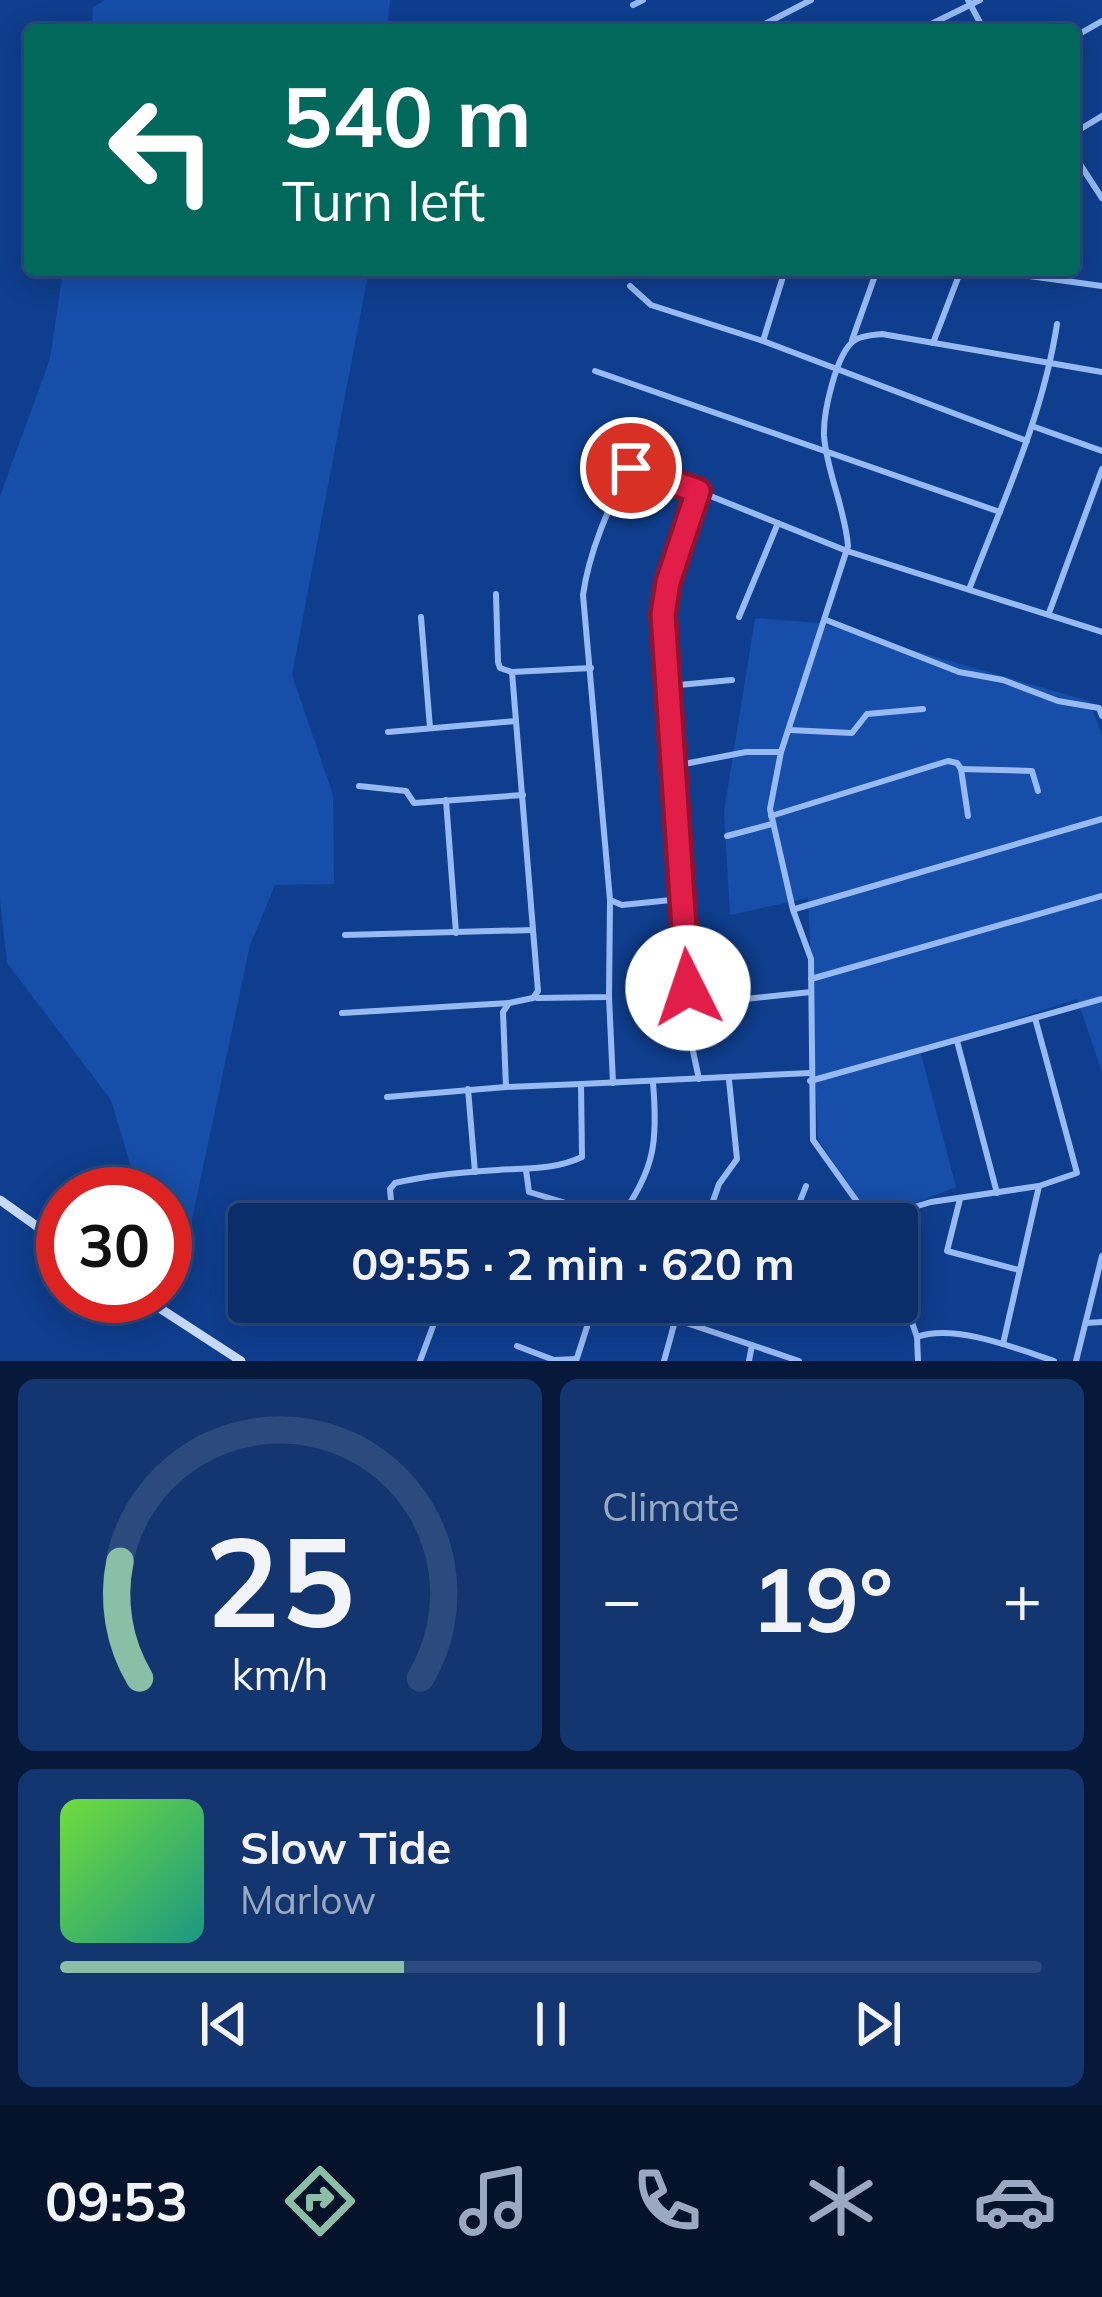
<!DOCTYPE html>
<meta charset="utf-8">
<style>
body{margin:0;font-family:Mulish,sans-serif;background:#143670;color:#f1f3f6;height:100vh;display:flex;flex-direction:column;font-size:45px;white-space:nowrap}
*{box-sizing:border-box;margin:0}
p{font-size:39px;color:#9aa8c1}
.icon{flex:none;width:66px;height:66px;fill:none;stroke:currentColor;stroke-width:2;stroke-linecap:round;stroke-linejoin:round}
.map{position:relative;height:1361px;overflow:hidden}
.panel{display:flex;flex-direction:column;gap:18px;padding:18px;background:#06193a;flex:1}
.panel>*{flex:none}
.guide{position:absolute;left:24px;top:24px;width:1056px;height:252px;border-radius:12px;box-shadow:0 6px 30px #0003,0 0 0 3px #2b4a7e;background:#00695c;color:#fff;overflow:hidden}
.speed{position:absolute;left:36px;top:1167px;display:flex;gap:24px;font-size:60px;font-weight:700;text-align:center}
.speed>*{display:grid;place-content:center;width:156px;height:156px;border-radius:50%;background:#0b2e6a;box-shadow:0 6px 30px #0003,0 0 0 3px #2b4a7e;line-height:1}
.speed .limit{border:18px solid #d22;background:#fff;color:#111}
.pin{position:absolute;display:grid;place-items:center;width:102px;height:102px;color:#fff;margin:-51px;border:6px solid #fff;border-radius:50%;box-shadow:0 3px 12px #0007}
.me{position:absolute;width:132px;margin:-66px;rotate:356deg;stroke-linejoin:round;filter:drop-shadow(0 0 9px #0008)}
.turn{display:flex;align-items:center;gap:42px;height:252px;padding:0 60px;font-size:54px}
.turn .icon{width:156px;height:156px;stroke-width:2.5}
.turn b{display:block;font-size:84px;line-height:102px}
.big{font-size:90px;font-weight:700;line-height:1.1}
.panel .tile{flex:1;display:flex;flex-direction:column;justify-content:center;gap:18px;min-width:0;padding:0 42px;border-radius:18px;background:#143670}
.panel .dial{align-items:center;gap:0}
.dial svg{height:312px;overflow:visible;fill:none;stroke:#2b4a7e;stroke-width:7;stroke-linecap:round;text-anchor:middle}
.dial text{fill:#f1f3f6;stroke:none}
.song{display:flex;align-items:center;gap:36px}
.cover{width:144px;height:144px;border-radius:18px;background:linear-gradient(135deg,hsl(100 70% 55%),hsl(170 70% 35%))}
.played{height:12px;border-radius:6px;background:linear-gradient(90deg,#8abfa5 35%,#2b4a7e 35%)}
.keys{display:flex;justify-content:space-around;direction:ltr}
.heat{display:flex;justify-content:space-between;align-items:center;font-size:66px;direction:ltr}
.panel .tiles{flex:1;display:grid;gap:18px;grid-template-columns:1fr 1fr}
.tile:last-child{grid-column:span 2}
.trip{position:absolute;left:228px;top:1203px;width:690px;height:120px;border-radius:12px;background:#0b2e6a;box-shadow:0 6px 30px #0003,0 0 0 3px #2b4a7e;font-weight:700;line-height:120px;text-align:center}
.menu{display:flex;height:192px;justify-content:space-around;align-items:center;background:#04122a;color:#9aa8c1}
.menu .icon{width:84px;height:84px}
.menu .selected{color:#8abfa5}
.menu b{font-size:54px;color:#f1f3f6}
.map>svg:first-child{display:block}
</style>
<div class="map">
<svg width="1102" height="1361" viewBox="0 0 1102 1361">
<rect width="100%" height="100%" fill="#0f3e8e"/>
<g fill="#164ea9">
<path d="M 105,0 L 390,0 L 387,30 L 92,30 L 93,7 Z"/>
<path d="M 63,270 L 369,270 L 292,675 L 333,795 L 334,884 L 275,885 L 250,945 L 191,1224 L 165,1235 L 165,1194 L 139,1194 L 111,1100 L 7,963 L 0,900 L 0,496 L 50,359 Z"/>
<path d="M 755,618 L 819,623 L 1089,701 L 1102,735 L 1102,1072 L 1077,999 L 920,1050 L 956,1187 L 871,1220 L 818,1139 L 808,898 L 730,915 L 724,812 Z"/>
</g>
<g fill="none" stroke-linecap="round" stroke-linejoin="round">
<g stroke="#97baf3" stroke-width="6">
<path d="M 968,0 L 984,30"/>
<path d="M 633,5 L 643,0"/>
<path d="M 753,30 L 811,0"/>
<path d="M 919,30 L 980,0"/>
<path d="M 1074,37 L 1102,21"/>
<path d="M 1074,133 L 1102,116"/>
<path d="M 1074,155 L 1102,198"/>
<path d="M 986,270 L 1102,286"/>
<path d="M 630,286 L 651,305 L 763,341 L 1027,441"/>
<path d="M 852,340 L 877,270"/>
<path d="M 763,341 L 785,270"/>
<path d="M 933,343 L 961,270"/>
<path d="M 595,371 L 1000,512"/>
<path d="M 1032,426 L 1102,451"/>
<path d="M 970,587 C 1003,501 1043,416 1057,324"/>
<path d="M 496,594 L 498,662 L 500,668 L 512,672"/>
<path d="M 1049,613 L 1102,469"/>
<path d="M 421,617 L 430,728"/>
<path d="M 739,617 L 778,523"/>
<path d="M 826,620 L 959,672 L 1003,680 L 1058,701 L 1099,708 L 1102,716"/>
<path d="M 668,686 L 732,680"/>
<path d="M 789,730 L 852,733 L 867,714 L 923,709"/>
<path d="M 388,732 L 516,721"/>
<path d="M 674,766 L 746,752 L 781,752"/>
<path d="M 961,769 L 1032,771 L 1038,791"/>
<path d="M 359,786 L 406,791 L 414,803 L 523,795"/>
<path d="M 446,800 L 456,933"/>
<path d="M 771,816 L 948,761 L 957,763 L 961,769 L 968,816"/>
<path d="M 727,836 L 772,824"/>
<path d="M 681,899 L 622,905 L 610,900 L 583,595 C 589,552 609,505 630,468 L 698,491"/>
<path d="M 795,909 L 1102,819"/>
<path d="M 345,935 L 533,930"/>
<path d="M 811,979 L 1102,896"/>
<path d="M 609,997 L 613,1083"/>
<path d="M 537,998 L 609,997 L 610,902"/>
<path d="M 689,1005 L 811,992"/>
<path d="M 342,1013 L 509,1003"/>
<path d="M 957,1041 L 997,1193"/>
<path d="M 699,1079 L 691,1042 L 663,614 L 668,582 L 698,491 L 847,551 L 1102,632"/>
<path d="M 810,1081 L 1102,999"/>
<path d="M 581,1084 L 506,1087 L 503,1012 L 509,1003 L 533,998 L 538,991 L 512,672 L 591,668"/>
<path d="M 468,1089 L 475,1172"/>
<path d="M 387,1097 L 506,1087"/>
<path d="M 526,1170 L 529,1192 L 636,1224"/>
<path d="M 960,1199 L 947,1251 L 1019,1270"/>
<path d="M 620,1218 C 655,1169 658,1141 653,1083"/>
<path d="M 871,1220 L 931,1202 L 1039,1186 L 1077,1173 L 1035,1018"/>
<path d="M 393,1224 L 390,1189 L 395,1183 C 429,1175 464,1172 498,1170 C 528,1168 554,1170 582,1157 L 581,1084 L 810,1073"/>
<path d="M 705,1224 L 719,1184 L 737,1159 L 729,1080"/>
<path d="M 791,1224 L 806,1186"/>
<path d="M 873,1224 L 813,1140 L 811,959 L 793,910 L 770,809 L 781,752 L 848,546 C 845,508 827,473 824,436 C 823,414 836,352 855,340 C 863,335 873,335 882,334 L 1102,372"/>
<path d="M 897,1279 L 917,1337 L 918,1361"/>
<path d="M 624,1302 L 799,1361"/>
<path d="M 858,1302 L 907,1306"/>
<path d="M 1086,1323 L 1102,1322"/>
<path d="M 917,1337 C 954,1323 1018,1349 1054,1361"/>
<path d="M 1003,1344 L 1039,1186"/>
<path d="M 517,1346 L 554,1360 L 576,1359"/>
<path d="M 420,1361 L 442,1302"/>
<path d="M 576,1361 L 595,1302"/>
<path d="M 664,1361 L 675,1321"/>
<path d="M 749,1361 L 752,1345"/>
<path d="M 1076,1361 L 1102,1256"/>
</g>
<g stroke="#c6dafd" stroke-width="9">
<path d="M 0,1200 L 63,1245"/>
<path d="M 141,1296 L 241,1361"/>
</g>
</g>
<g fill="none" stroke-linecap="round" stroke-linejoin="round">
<defs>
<path id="route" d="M 631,468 L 698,491 L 668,582 L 663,614 L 688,988"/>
</defs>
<use href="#route" stroke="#92132f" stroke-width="30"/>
<use href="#route" stroke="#e11d48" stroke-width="21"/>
</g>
</svg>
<div class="speed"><div class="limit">30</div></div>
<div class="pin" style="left:631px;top:468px;background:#d93025"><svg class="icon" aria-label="arrive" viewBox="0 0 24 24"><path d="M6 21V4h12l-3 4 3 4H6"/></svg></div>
<svg class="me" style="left:688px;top:988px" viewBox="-20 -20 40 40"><circle r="19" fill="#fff"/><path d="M0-13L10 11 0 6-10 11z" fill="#e11d48"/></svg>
<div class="trip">09:55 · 2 min · 620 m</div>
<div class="guide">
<div class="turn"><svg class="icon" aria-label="left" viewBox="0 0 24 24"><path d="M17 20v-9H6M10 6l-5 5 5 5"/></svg><div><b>540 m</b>Turn left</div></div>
</div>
</div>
<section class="panel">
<div class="tiles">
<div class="tile dial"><svg viewBox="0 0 100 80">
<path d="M14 69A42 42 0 1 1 86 69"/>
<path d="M14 69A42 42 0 0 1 9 39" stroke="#8abfa5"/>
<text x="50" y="56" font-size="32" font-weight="700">25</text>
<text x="50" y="72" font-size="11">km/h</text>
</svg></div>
<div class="tile"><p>Climate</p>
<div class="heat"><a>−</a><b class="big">19°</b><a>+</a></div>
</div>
<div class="tile">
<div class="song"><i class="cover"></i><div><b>Slow Tide</b><p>Marlow</p></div></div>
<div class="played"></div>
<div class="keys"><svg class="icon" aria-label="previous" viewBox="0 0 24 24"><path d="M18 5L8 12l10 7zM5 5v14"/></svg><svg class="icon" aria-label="pause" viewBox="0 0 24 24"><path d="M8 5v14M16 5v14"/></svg><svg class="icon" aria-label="next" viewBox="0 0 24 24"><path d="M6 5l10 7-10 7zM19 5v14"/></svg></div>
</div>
</div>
</section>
<nav class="menu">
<b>09:53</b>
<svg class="icon selected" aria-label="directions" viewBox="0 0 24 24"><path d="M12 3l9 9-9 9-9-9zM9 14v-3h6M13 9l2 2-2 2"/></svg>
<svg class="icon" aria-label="music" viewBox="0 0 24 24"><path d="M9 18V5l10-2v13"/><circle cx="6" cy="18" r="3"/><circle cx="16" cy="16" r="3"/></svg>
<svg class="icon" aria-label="phone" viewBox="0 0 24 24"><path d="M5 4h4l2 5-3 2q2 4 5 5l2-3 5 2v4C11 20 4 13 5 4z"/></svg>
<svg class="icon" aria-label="climate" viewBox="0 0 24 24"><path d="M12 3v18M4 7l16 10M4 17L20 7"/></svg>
<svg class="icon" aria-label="car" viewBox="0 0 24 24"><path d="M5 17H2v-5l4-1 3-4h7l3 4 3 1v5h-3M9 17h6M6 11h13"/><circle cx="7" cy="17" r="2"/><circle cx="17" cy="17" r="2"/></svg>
</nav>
